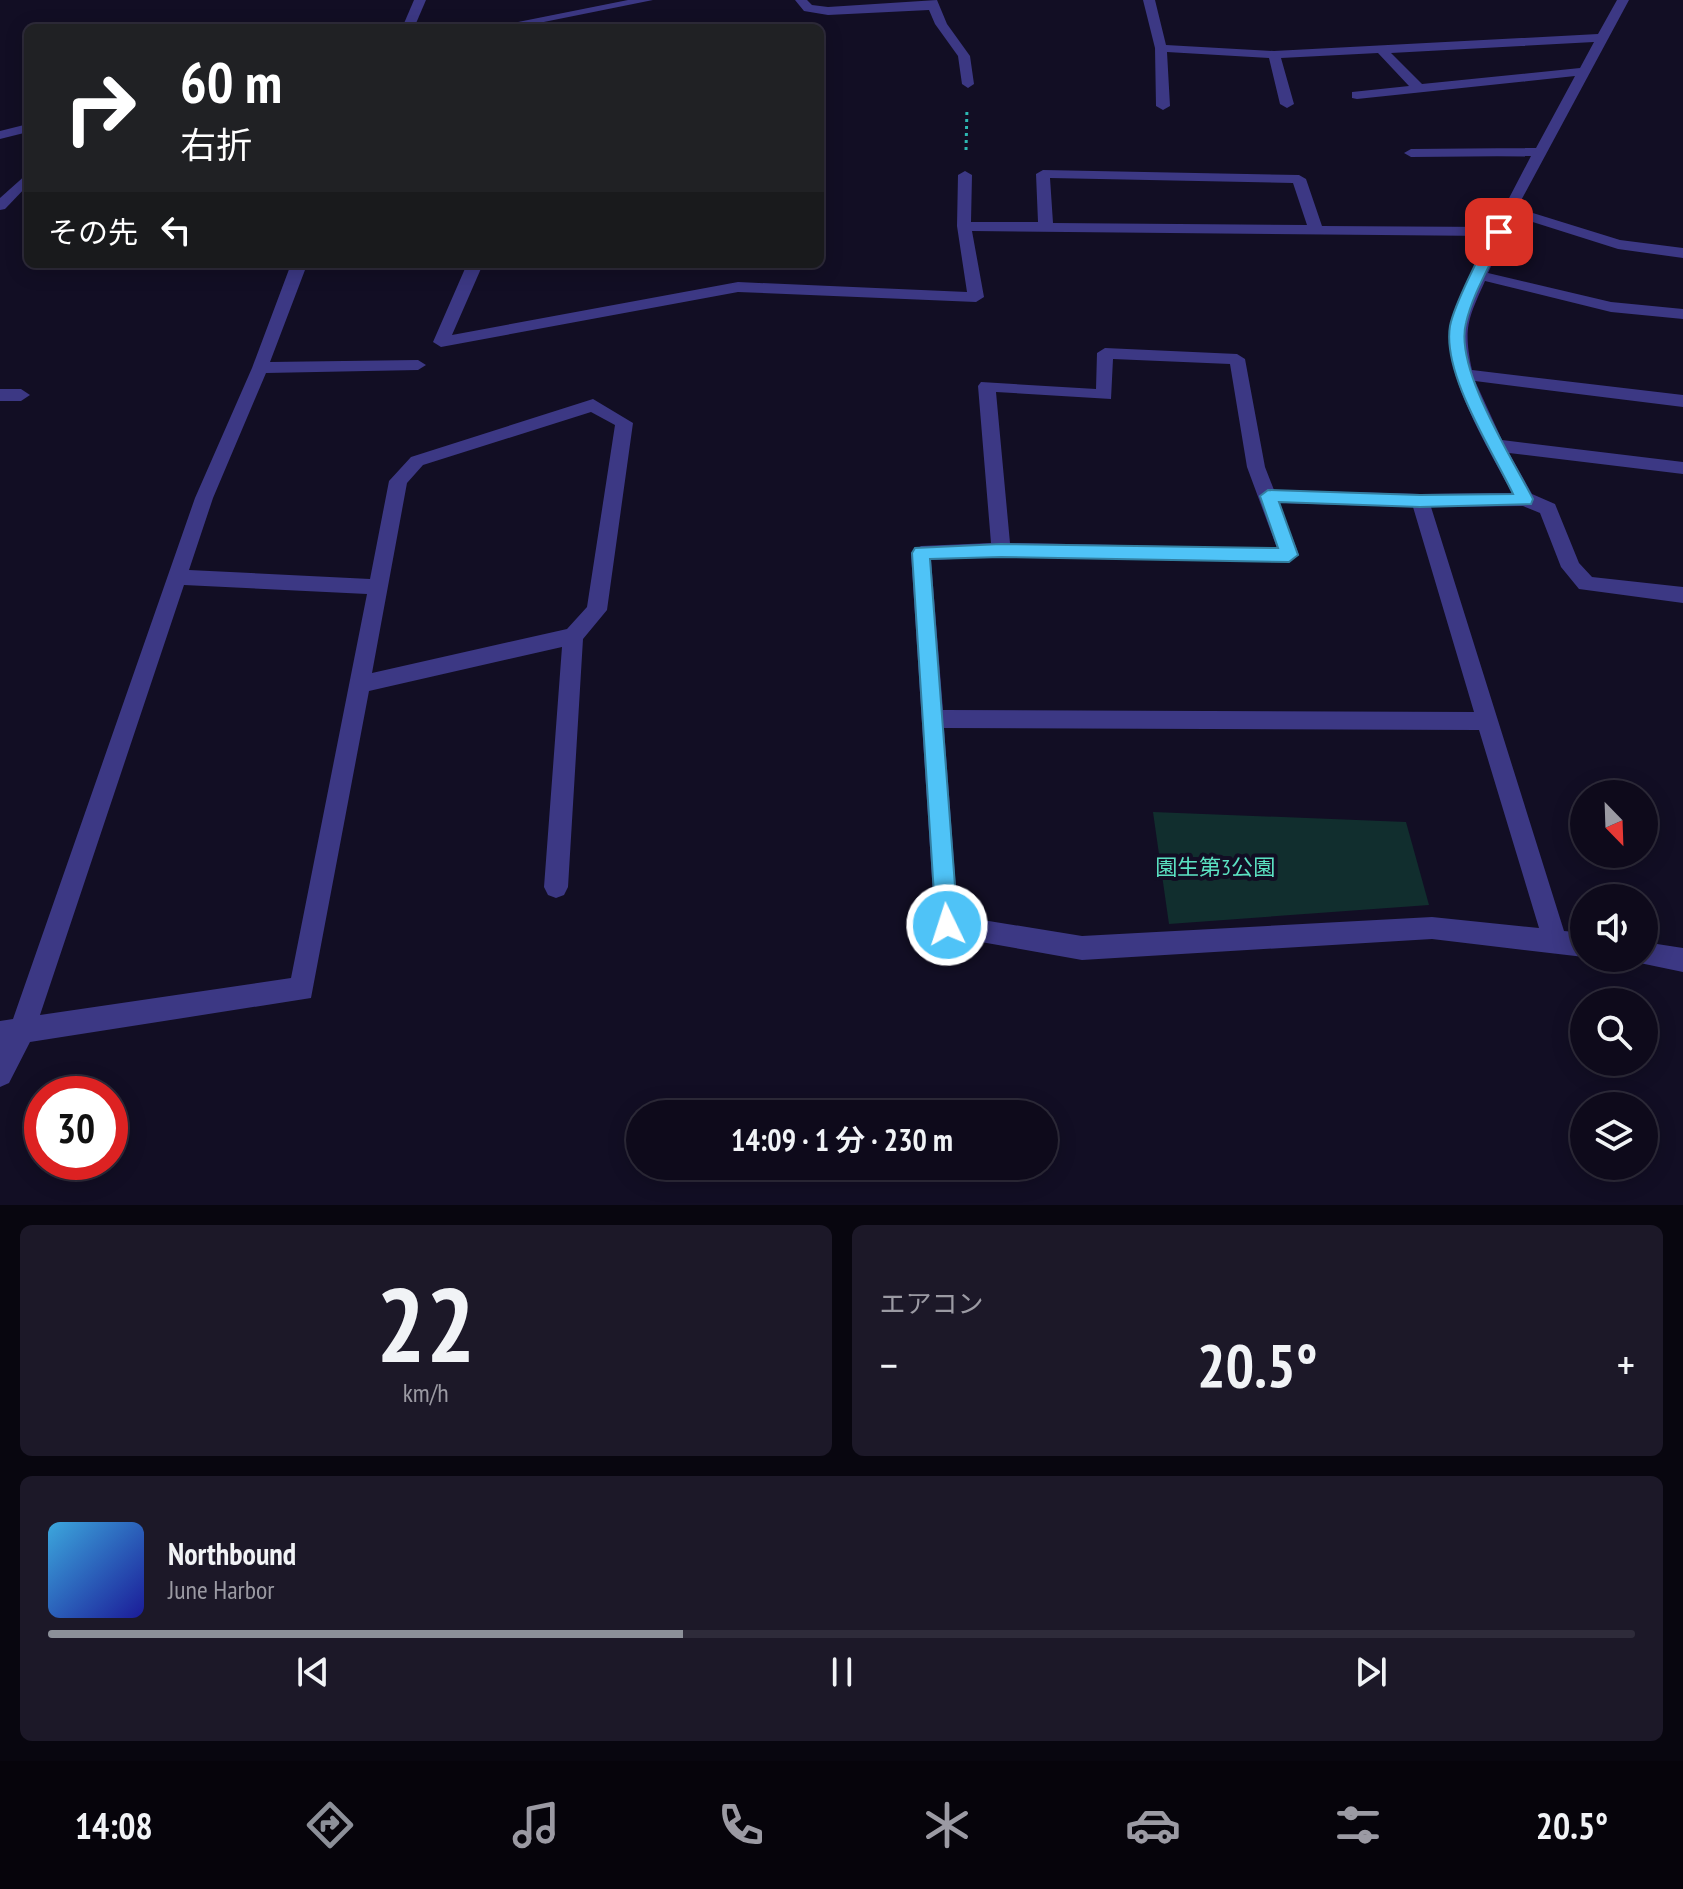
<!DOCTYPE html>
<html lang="ja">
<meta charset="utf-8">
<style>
body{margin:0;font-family:"PT Sans Narrow","Noto Sans JP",sans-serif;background:#1c1828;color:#f1f3f6;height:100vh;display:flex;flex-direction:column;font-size:30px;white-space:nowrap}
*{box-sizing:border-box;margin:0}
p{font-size:26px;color:#9b9aa3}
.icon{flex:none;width:44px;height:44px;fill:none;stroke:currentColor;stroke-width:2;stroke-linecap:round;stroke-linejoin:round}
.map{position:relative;height:1205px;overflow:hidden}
.panel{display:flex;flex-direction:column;gap:20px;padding:20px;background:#08060f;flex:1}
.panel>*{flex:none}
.guide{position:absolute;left:24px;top:24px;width:800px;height:244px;border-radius:12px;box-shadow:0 4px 20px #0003,0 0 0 2px #2e2b3a;background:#202124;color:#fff;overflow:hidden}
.needle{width:52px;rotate:157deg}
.controls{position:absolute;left:1570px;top:780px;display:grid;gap:16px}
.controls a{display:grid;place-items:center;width:88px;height:88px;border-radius:50%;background:#0e0a1b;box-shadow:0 4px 20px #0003,0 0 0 2px #2e2b3a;font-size:40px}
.speed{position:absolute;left:24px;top:1076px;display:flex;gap:16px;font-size:40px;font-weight:700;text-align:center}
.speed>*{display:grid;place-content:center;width:104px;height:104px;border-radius:50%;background:#0e0a1b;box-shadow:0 4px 20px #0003,0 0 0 2px #2e2b3a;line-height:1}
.speed .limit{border:12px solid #d22;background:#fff;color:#111}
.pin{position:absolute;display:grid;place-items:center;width:68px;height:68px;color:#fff;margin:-34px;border-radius:16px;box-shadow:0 4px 12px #0006}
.me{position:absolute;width:88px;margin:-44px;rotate:356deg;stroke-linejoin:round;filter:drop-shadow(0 0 6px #0008)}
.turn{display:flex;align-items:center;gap:28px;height:168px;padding:0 24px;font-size:36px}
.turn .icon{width:104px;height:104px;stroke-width:2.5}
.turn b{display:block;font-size:56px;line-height:68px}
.then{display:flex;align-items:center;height:76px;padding:0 24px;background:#0003;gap:16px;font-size:30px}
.big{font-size:60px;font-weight:600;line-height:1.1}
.panel .widget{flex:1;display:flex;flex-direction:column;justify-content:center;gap:12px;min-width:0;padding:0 28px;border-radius:12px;background:#1c1828}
.panel .dial{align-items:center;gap:0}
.dial b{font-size:104px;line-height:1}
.song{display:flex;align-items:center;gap:24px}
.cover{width:96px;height:96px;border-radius:12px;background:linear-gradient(135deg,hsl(200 70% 55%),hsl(240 70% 35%))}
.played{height:8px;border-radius:4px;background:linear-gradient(90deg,#8c9099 40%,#2e2b3a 40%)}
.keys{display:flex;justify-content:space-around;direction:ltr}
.heat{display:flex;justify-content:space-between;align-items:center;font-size:44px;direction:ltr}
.panel .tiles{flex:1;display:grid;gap:20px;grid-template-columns:1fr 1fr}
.widget:last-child{grid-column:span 2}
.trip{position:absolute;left:626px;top:1100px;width:432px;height:80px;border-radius:40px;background:#0e0a1b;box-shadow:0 4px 20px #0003,0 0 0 2px #2e2b3a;font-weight:600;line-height:80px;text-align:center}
.dock{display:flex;height:128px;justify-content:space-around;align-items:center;background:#06040b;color:#9b9aa3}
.dock .icon{width:56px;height:56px}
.dock .selected{color:#8c9099}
.dock b{font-size:36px;color:#f1f3f6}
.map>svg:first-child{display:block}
</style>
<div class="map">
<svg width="1683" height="1205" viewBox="0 0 1683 1205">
<rect width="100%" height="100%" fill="#120e24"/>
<path fill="#112e2e" d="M 1153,812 L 1406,822 L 1429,905 L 1169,924 Z"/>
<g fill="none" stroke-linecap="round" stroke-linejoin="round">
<path stroke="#2db8b2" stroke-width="3" stroke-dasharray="3 4" stroke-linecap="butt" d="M 966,150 L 967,108"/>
<g fill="#3c3884" fill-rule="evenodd">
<path d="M 414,0 L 426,0 L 414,28 L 402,28 Z"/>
<path d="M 628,0 L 653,0 L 514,28 L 488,28 Z"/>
<path d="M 795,0 L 807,0 L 812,5 L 828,7 L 937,0 L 947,24 L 970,56 L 974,84 L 968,88 L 962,84 L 958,56 L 935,24 L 929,10 L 828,15 L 804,11 Z"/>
<path d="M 1143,0 L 1155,0 L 1166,45 L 1274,51 L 1598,34 L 1617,0 L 1629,0 L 1517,208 L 1620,240 L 1683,248 L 1683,258 L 1618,249 L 1514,216 L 1488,273 L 1611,302 L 1683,309 L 1683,319 L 1611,312 L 1485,281 C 1468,319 1463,328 1472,370 L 1683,395 L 1683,407 L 1475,381 L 1502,440 L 1683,462 L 1683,474 L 1509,453 L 1532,494 L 1555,504 L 1579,563 L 1592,577 L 1683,587 L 1683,603 L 1579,589 L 1561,567 L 1540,513 L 1523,506 L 1431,507 L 1564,931 L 1584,933 L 1584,957 L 1432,939 L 1082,960 L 947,936 L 938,933 L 935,925 L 911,553 L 921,546 L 991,543 L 978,386 L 981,382 L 1096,389 L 1097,353 L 1105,348 L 1237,354 L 1245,359 L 1265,467 L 1274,490 L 1420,494 L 1512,493 C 1490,451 1438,367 1451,321 C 1459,292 1477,264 1490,236 L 972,231 L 984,297 L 976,302 L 738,292 L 441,347 L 433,342 L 467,264 L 483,264 L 452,335 L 738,282 L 967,292 L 957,226 L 958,175 L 965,171 L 972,175 L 971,222 L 1038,222 L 1036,174 L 1043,170 L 1299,175 L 1306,179 L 1322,226 L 1494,227 L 1531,156 L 1411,157 L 1404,153 L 1411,149 L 1536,148 L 1575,76 L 1357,99 L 1352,98 L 1352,92 L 1409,86 L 1378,53 L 1281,58 L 1294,104 L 1287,108 L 1280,104 L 1269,58 L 1167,52 L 1170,106 L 1163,110 L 1156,106 L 1155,48 ZM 1594,42 L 1580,68 L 1422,84 L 1391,53 ZM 1050,178 L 1293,183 L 1307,225 L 1053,223 ZM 1113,359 L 1230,364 L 1247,467 L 1277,548 L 1010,543 L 996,392 L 1111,399 ZM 1279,503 L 1413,507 L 1474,712 L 943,710 L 931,560 L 1001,557 L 1289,562 L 1299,555 ZM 944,728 L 1479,730 L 1539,928 L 1432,917 L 1082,936 L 958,916 Z"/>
<path d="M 28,124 L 28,132 L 0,139 L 0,131 Z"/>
<path d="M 28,173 L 28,185 L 5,209 L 0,210 L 0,198 Z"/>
<path d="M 291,264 L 376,264 L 368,269 L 305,270 L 270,362 L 418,360 L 426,365 L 418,370 L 266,373 L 213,498 L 189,570 L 370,579 L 389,481 L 411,457 L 593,399 L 633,423 L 607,610 L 583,639 L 568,887 L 564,895 L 556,898 L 548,895 L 544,887 L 562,647 L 369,691 L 311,998 L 30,1042 L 9,1083 L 0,1087 L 0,1021 L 13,1019 L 195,498 L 252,368 ZM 591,412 L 615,425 L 587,607 L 567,629 L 372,673 L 407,483 L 423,465 ZM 184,585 L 367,594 L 291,978 L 40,1015 Z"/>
<path d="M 0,389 L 21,389 L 30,395 L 21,401 L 0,401 Z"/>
<path d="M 1644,942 L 1683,948 L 1683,972 L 1635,962 L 1633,958 L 1644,958 Z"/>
</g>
</g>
<path fill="#4fc3f7" stroke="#337fa1" stroke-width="2" d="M 1494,229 L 1505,232 C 1493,261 1473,292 1466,323 C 1454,368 1512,458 1533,499 L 1531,504 L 1420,507 L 1279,502 L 1298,555 L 1289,562 L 1001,557 L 930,559 L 958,925 L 955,932 L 947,935 L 939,932 L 936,925 L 912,553 L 915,548 L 1001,544 L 1278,548 L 1260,496 L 1268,490 L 1420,495 L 1513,494 C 1492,450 1442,374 1450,326 C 1454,305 1482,250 1494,229 Z"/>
<g text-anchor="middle" stroke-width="8" stroke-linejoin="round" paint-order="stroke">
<g font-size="22" fill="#5be1c2" stroke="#120e24">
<text x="1215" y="875">園生第3公園</text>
</g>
</g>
</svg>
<div class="controls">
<a><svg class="needle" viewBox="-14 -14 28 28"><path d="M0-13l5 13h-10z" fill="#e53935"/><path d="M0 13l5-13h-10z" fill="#9b9aa3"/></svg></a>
<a><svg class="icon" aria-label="sound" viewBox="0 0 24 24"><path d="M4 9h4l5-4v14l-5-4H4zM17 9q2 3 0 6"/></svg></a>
<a><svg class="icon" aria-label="search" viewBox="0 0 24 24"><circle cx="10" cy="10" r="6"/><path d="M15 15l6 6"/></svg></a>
<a><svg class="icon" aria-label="layers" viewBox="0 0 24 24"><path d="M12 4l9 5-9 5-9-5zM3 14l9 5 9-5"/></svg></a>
</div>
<div class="speed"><div class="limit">30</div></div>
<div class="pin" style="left:1499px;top:232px;background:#d93025"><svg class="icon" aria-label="arrive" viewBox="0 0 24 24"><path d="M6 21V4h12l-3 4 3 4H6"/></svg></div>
<svg class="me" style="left:947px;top:925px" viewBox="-20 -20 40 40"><circle r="17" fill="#4fc3f7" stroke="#fff" stroke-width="3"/><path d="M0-11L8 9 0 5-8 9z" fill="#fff"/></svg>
<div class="trip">14:09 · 1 分 · 230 m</div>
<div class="guide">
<div class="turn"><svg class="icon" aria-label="right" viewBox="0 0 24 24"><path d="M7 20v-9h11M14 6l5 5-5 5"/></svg><div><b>60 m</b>右折</div></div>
<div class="then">その先<svg class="icon" aria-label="left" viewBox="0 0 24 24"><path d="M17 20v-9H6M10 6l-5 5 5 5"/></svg></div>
</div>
</div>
<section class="panel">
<div class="tiles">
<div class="widget dial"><b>22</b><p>km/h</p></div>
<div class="widget"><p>エアコン</p>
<div class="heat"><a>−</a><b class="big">20.5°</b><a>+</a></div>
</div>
<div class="widget">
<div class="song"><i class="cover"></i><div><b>Northbound</b><p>June Harbor</p></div></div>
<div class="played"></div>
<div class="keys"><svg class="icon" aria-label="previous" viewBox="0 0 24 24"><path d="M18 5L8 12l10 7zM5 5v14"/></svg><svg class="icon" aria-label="pause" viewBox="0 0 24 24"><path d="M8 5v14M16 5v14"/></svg><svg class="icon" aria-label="next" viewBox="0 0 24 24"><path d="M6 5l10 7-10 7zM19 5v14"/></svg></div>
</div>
</div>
</section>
<nav class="dock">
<b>14:08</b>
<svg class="icon selected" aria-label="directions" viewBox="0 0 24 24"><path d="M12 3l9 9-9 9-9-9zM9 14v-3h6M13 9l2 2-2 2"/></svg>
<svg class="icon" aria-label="music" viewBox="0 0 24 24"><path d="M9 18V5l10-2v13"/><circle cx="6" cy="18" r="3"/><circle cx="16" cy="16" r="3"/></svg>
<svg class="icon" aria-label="phone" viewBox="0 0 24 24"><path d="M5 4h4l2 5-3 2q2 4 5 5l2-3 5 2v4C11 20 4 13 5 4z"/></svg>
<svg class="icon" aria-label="climate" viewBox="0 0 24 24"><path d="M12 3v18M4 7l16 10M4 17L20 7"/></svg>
<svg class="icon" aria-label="car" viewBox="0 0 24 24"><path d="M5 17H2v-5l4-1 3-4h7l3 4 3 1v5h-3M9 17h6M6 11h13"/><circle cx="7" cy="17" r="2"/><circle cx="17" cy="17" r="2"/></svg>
<svg class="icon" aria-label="filters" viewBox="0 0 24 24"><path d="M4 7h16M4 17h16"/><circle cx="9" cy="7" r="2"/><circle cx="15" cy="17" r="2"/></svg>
<b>20.5°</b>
</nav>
